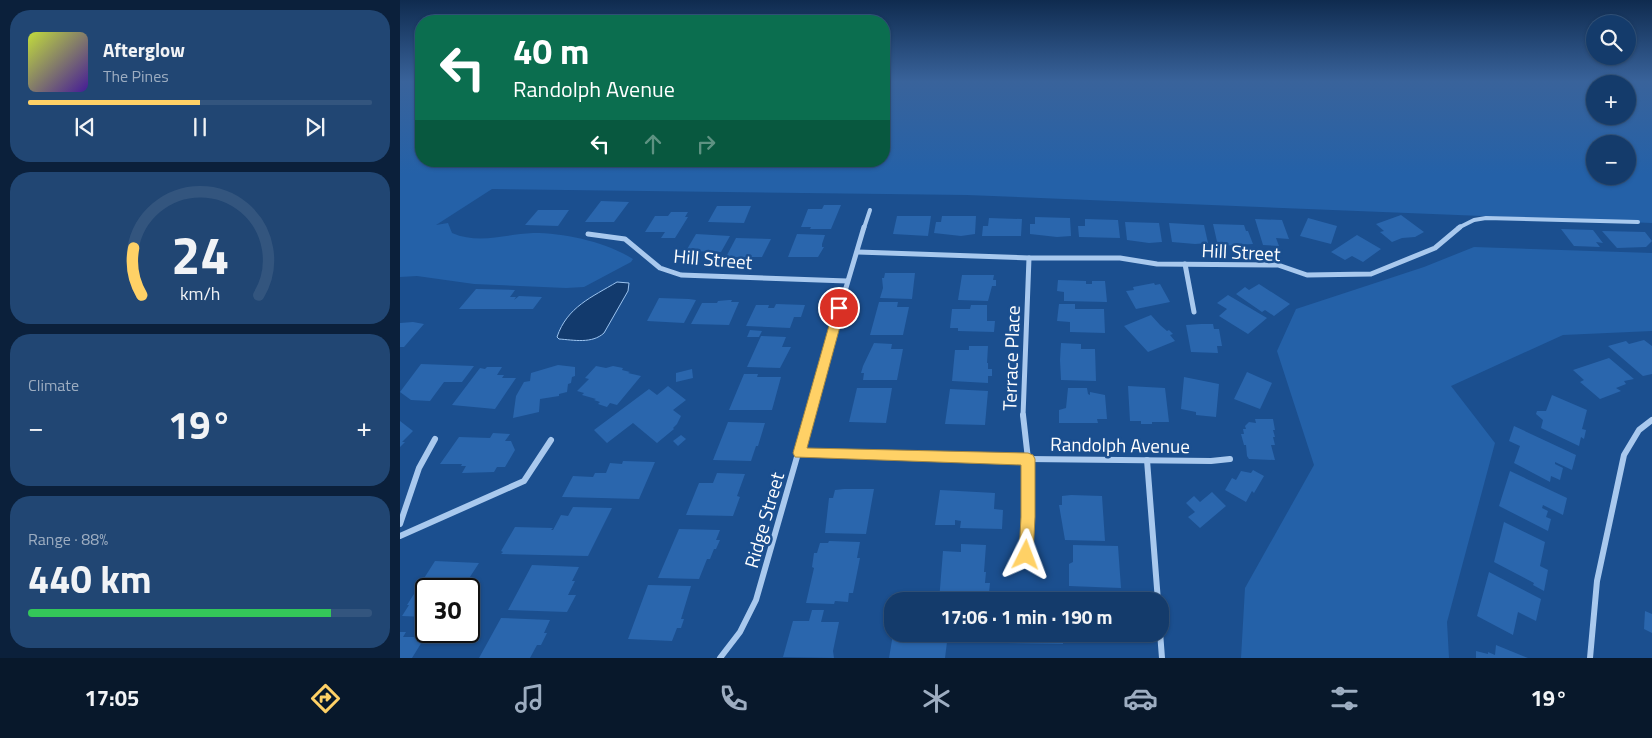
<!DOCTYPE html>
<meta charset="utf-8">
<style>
body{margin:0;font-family:"Titillium Web",sans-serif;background:#214673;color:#f1f3f6;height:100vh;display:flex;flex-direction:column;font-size:19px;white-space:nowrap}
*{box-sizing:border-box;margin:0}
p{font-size:16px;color:#9dadc1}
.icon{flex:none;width:28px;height:28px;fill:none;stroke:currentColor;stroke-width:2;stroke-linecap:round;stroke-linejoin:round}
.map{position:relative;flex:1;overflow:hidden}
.sheet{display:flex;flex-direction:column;gap:10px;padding:10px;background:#0b203b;width:400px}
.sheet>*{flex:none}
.banner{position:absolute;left:15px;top:15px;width:475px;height:152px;border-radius:20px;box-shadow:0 1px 4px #0004,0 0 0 1px #33557e;background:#0b6e4f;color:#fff;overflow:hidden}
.buttons{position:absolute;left:1186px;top:15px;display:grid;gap:10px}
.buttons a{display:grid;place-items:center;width:50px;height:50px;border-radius:50%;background:#143b6b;box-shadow:0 1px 4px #0004,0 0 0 1px #33557e;font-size:25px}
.speed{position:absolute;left:15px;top:578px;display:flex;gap:10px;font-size:25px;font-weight:700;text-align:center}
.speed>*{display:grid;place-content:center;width:65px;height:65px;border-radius:50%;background:#143b6b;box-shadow:0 1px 4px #0004,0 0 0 1px #33557e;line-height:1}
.speed .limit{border:2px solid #111;border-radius:8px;background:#fff;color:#111}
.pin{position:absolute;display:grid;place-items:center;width:42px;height:42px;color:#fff;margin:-21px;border:2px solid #fff;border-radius:50%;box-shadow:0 1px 5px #0007}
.me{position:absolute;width:55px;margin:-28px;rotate:3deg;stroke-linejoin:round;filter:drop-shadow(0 0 4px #0008)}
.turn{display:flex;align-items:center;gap:18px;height:105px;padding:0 15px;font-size:22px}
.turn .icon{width:65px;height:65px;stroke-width:2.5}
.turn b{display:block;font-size:35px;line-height:42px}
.lanes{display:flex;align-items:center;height:48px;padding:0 15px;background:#0003;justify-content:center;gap:25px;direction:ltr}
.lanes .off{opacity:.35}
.big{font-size:38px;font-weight:700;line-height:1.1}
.sheet .tile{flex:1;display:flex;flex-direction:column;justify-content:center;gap:8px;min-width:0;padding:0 18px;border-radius:20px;background:#214673}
.sheet .dial{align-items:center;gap:0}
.dial svg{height:130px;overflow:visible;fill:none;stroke:#33557e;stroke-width:7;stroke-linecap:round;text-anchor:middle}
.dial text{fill:#f1f3f6;stroke:none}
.song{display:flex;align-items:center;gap:15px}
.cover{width:60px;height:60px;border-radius:8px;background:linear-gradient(135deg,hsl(70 70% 55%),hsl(260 70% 35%))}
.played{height:5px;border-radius:2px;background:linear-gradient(90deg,#ffd166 50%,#33557e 50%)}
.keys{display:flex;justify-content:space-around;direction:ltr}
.heat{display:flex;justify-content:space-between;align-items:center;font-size:28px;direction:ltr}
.charge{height:8px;border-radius:4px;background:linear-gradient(90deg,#34c759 88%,#33557e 0)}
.trip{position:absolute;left:484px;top:592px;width:285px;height:50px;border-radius:20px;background:#143b6b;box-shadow:0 1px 4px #0004,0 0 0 1px #33557e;font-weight:700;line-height:50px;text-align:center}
.tabs{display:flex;height:80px;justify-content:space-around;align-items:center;background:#08182b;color:#9dadc1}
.tabs .icon{width:35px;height:35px}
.tabs .on{color:#ffd166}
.tabs b{font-size:22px;color:#f1f3f6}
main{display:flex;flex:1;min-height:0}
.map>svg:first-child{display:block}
</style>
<main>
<section class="sheet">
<div class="tile">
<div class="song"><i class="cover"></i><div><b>Afterglow</b><p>The Pines</p></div></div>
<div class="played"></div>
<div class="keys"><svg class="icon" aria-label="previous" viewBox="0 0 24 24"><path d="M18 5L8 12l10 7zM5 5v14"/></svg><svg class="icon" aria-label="pause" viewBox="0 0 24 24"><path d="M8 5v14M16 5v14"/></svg><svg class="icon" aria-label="next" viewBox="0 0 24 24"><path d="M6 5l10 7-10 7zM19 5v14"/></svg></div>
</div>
<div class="tile dial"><svg viewBox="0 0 100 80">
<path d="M14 69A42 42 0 1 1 86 69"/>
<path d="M14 69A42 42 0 0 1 9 40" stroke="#ffd166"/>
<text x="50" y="56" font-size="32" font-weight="700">24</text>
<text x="50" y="72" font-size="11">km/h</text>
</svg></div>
<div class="tile"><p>Climate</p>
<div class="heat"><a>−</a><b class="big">19°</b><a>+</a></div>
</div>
<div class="tile"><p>Range · 88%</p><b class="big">440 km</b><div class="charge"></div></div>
</section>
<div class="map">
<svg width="1252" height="658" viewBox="0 0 1252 658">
<rect width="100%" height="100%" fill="#1b4f8f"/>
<g fill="#2461a8" fill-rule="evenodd">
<path d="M 0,82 L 21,82 L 21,161 L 484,161 L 484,82 L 1252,82 L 1252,223 L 567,195 L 92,189 L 36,225 L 48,223 L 52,233 C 80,245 105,234 133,233 C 165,233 206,242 233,259 L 231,262 L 184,287 L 166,288 L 74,284 L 17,276 L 0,277 ZM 1195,84 L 1228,84 L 1228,116 L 1195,116 ZM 1195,144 L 1228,144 L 1228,176 L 1195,176 Z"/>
<path d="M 1074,247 L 1252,253 L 1252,331 L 1163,335 L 1051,386 L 1095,443 L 1047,622 L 1049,658 L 841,658 L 845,588 L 914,465 L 877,351 L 896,309 L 1024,267 Z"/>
</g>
<path fill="#123a6d" stroke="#9cc4f0" d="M 217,282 L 229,283 L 228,291 L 204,333 C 192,344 174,340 159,339 L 157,337 C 167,307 192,297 217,282 Z"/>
<g fill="#2a66ad">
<path d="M 201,201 L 229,202 L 214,222 L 185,222 Z"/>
<path d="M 424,205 L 441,205 L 431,229 L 410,229 L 411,227 L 401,227 L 408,209 L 422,209 Z"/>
<path d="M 317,206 L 351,206 L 344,223 L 308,222 Z"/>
<path d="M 138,210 L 169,210 L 158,226 L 125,225 Z"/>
<path d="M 271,212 L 288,212 L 285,217 L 288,217 L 275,238 L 261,238 L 265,232 L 245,232 L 255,216 L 268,216 Z"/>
<path d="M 1001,215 L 1024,232 L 1015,237 L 1002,238 L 992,242 L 980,232 L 984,231 L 976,224 Z"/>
<path d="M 497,216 L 531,216 L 528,236 L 493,234 Z"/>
<path d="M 542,216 L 576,216 L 575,234 L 561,236 L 534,233 L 536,222 L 541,222 Z"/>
<path d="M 635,217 L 670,218 L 671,236 L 657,237 L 630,234 L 630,224 L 635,224 Z"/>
<path d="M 589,218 L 622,219 L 621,236 L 582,236 L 583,226 L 588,226 Z"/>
<path d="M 908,218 L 937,226 L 931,244 L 900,236 Z"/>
<path d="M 685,219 L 718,220 L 720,238 L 679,237 L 678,226 L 685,226 Z"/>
<path d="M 855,219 L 882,220 L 889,239 L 876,238 L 879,246 L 863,245 Z"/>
<path d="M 725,222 L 759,223 L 762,242 L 749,243 L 727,240 Z"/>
<path d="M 769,223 L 804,225 L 808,243 L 795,244 L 772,242 Z"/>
<path d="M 813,224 L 844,225 L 846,231 L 848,231 L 853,244 L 818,246 Z"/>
<path d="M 1161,229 L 1193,230 L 1203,243 L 1196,242 L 1200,247 L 1174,246 Z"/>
<path d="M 1202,231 L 1245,232 L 1252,241 L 1246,247 L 1217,248 Z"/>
<path d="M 296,234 L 330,236 L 321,252 L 286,251 Z"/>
<path d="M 397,234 L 425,235 L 422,244 L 422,247 L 424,247 L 418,257 L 388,257 Z"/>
<path d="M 957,235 L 981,249 L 963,262 L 952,256 L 945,260 L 931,252 Z"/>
<path d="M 336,238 L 371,239 L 362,257 L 326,257 Z"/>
<path d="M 485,273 L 515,273 L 512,299 L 480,298 L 483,288 L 482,278 L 484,278 Z"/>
<path d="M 562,275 L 594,275 L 593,280 L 596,280 L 596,286 L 592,286 L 588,301 L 558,300 Z"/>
<path d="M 658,280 L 686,281 L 686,284 L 692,284 L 692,281 L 705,281 L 707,302 L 664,301 L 664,292 L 657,291 Z"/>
<path d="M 754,283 L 755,285 L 760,284 L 770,302 L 736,309 L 726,291 L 734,290 L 733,287 Z"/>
<path d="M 859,284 L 890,304 L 874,316 L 865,310 L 862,312 L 836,294 L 845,287 L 849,290 Z"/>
<path d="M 76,289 L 115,290 L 110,297 L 116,297 L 114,300 L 119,296 L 142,297 L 133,309 L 59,309 Z"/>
<path d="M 828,295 L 867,318 L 848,334 L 819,316 L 827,309 L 817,303 Z"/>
<path d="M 259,298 L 289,299 L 296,300 L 284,323 L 247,321 Z"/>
<path d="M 329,300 L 332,300 L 331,302 L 339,302 L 329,325 L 291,324 L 302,303 L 317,303 L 318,301 Z"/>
<path d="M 479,302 L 498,302 L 497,307 L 509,307 L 503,335 L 470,335 Z"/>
<path d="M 376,304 L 405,305 L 401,317 L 394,317 L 390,328 L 346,326 L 356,305 L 369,305 L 368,308 L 374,308 Z"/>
<path d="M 659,304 L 675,304 L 675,309 L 704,309 L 705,333 L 670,332 L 670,322 L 657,321 Z"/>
<path d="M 571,305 L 587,305 L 587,321 L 595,321 L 594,332 L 558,331 L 558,328 L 550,328 L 552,309 L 570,309 Z"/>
<path d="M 751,315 L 760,325 L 767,331 L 769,330 L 773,334 L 770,335 L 775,341 L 748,352 L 724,326 Z"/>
<path d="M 13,322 L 24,324 L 4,347 L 0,347 L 0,323 Z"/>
<path d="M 801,324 L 813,324 L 814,329 L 819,329 L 822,346 L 817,346 L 818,353 L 791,352 L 786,325 Z"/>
<path d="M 350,330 L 362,331 L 359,337 L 347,337 Z"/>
<path d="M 361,336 L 386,337 L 382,347 L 391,347 L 380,368 L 347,367 Z"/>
<path d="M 1244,340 L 1252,346 L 1252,374 L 1243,376 L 1208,346 L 1226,341 L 1229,344 Z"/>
<path d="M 474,343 L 492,344 L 491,349 L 503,349 L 497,380 L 463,380 L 464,373 L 461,373 L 463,366 Z"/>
<path d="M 661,343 L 681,344 L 681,349 L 695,349 L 696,381 L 661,380 L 660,360 Z"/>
<path d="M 569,346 L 588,346 L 587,363 L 588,363 L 588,369 L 592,369 L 592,376 L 588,376 L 588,383 L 552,381 L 555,350 L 569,350 Z"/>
<path d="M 1209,358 L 1234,379 L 1224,381 L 1226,384 L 1216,388 L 1221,391 L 1200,399 L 1180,382 L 1184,380 L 1173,370 Z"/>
<path d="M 21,364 L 74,366 L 62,382 L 44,382 L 30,401 L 11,400 L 0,392 Z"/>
<path d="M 158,365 L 175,367 L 175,376 L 172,377 L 171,383 L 168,384 L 167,392 L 159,394 L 159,396 L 140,399 L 139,412 L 113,418 L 116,396 L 124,382 L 130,381 L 131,373 Z"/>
<path d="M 196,366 L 206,368 L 213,366 L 223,368 L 222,370 L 230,372 L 228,373 L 241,376 L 217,405 L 210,403 L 207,407 L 198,404 L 200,402 L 194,400 L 196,399 L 182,395 L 184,393 L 177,391 L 189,379 L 185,378 Z"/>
<path d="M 87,367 L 102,367 L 97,375 L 104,375 L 102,378 L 116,378 L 95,409 L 52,405 L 80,368 L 85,369 Z"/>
<path d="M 292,369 L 293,378 L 276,382 L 276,373 Z"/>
<path d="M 847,372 L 872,383 L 860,409 L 834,399 Z"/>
<path d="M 344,374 L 358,374 L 357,377 L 381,377 L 372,410 L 329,410 Z"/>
<path d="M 784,377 L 819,384 L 816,417 L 796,415 L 796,412 L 781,409 Z"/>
<path d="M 268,386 L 286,400 L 273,410 L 281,416 L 277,424 L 273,428 L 274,429 L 257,443 L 233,423 L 207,443 L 194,430 L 249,389 L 257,395 Z"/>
<path d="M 728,386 L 765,388 L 769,422 L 752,422 L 752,424 L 741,424 L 741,421 L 730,421 Z"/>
<path d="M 457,388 L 492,388 L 486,423 L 449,422 Z"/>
<path d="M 668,388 L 687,388 L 688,394 L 690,395 L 690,392 L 705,395 L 707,419 L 697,419 L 698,423 L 659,423 L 659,410 L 666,408 Z"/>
<path d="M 550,389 L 588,391 L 585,425 L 545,424 Z"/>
<path d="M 1152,395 L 1187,410 L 1182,429 L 1186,430 L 1184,439 L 1181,437 L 1179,446 L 1141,428 L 1143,420 L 1136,414 L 1137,411 L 1146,411 Z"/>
<path d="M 855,419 L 873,419 L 875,430 L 873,430 L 875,437 L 873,437 L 875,445 L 871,445 L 875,460 L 849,459 L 847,456 L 846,445 L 844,445 L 841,434 L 844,434 L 843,429 L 846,429 L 845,426 L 849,422 L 856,423 Z"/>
<path d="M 0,421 L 13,431 L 2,442 L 5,442 L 0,447 Z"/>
<path d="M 328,422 L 365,423 L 358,446 L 356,446 L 351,461 L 313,460 Z"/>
<path d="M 1114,426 L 1176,455 L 1172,470 L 1155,462 L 1155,464 L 1163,468 L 1160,480 L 1151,476 L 1150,482 L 1114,463 L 1120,446 L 1109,441 Z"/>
<path d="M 93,433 L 110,434 L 105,441 L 111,441 L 115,450 L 105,467 L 97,467 L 94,472 L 62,473 L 66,466 L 61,466 L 62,464 L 40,464 L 59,437 L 90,438 Z"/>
<path d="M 281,435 L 286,439 L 278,446 L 273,441 Z"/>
<path d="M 223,461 L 255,462 L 239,499 L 162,497 L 173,476 L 193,477 L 195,473 L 206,473 L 210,463 L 222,464 Z"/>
<path d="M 853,470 L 864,476 L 854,493 L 852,491 L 846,502 L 825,490 L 832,478 L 836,480 L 841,471 L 851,473 Z"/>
<path d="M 1110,471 L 1167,498 L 1163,515 L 1143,505 L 1142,508 L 1148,511 L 1146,517 L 1151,519 L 1148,531 L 1099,506 Z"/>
<path d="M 317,473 L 345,474 L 337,496 L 340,497 L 333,516 L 286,515 L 299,483 L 313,483 Z"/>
<path d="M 444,489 L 474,489 L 466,534 L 425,533 L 429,498 L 433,498 L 435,490 Z"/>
<path d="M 540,490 L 595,493 L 594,509 L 603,510 L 602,529 L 560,528 L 561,521 L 555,520 L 555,525 L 535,525 Z"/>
<path d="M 812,492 L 826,506 L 800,528 L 788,517 L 795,512 L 786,503 L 794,496 L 800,502 Z"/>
<path d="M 671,495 L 702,496 L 705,541 L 665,540 L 659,505 L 662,505 L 662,496 Z"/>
<path d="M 173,507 L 212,508 L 188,556 L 101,554 L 103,552 L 101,551 L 115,527 L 153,528 L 151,530 L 153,530 L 161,515 L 168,516 Z"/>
<path d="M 1104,522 L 1145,542 L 1140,566 L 1148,570 L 1144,591 L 1133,585 L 1134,583 L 1094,562 Z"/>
<path d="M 279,529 L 320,530 L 316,540 L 320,540 L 316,549 L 314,549 L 310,559 L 307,559 L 299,579 L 258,578 Z"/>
<path d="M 429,541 L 460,542 L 457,558 L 460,558 L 453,593 L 449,593 L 448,602 L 435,601 L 434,604 L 406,603 L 414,568 L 412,567 L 414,553 L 417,553 L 420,543 L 428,543 Z"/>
<path d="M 561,544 L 586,545 L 584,572 L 586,572 L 585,583 L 590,583 L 589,593 L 584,593 L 584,601 L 539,601 L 543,551 L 561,552 Z"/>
<path d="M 673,545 L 718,546 L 721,588 L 669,586 L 669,564 L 673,562 Z"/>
<path d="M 35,561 L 79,563 L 68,580 L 73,581 L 68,589 L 26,589 L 26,617 L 2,616 L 9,605 L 7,605 Z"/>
<path d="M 132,565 L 179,567 L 172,581 L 175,581 L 168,595 L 176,595 L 167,612 L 108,610 Z"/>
<path d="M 1089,572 L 1141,599 L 1136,621 L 1118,612 L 1113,635 L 1077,616 Z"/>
<path d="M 248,585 L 291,586 L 281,619 L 284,619 L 281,628 L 277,628 L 272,641 L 228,639 Z"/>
<path d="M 69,590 L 78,590 L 69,606 Z"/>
<path d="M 644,594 L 654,594 L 654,601 L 609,601 L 609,598 L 643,597 Z"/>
<path d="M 412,610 L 424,610 L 421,622 L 439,622 L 433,651 L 434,658 L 383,657 L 393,621 L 409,621 Z"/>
<path d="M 1245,611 L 1252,614 L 1252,633 L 1244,629 Z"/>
<path d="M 101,618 L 150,620 L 144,633 L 147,633 L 141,645 L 137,645 L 130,658 L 79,658 Z"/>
<path d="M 0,632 L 6,632 L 3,637 L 25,637 L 12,658 L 0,658 Z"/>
<path d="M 493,634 L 548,634 L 545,658 L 489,658 Z"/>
<path d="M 607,634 L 663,634 L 663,644 L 606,643 Z"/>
<path d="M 1096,645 L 1128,658 L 1076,658 L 1076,651 L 1088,654 L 1088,652 L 1095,655 Z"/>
</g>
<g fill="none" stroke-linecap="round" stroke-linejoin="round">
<g stroke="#a9c9ee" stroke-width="4">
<path d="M 464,228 L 470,210"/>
<path d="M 1058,228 L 1074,220 L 1086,218 L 1238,222"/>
</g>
<g stroke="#a9c9ee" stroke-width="5">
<path d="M 188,234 L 225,239 L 260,268 L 281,275 L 447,281"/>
<path d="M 458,252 L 629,258 L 720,258 L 757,264 L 878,265 L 907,275 L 971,274 L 1035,248 L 1060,227"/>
<path d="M 785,264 L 794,312"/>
<path d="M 408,416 L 464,227"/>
<path d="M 623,416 L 629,258"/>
</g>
<g stroke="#a9c9ee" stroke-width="6">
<path d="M 623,415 L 628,459 L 626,565"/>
<path d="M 399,453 L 628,459 L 811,461 L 830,459"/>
<path d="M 747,460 L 758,601"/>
<path d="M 0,524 L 19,468 L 35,439"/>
<path d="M 0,536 L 124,481 L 151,440"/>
<path d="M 760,632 L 762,658"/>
<path d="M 320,658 L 340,632 L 356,600 L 409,415"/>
<path d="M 1190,658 L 1197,581 L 1224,455 L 1239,430 L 1252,420"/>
</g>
</g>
<linearGradient id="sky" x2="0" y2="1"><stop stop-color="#0f2b4f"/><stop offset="0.47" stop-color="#39639b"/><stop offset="1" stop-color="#39639b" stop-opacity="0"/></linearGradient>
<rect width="1252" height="174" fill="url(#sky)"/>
<path fill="#ffd166" stroke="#a68842" d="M 439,304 L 445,308 L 407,448 L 628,453 L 633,455 L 635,459 L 635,517 L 633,555 L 631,560 L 626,562 L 621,560 L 619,555 L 621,517 L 621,465 L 395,457 L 393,453 L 434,308 Z"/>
<g text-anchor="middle" stroke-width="5" stroke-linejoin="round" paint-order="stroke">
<g font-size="19" fill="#fff" stroke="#1b4f8f">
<text transform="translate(841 252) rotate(3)" y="7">Hill Street</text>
<text transform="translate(313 259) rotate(5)" y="7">Hill Street</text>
<text transform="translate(611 358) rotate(-88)" y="7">Terrace Place</text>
<text transform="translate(720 445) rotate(1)" y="7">Randolph Avenue</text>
<text transform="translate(364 520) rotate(-74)" y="7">Ridge Street</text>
</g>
</g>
</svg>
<div class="buttons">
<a><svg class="icon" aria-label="search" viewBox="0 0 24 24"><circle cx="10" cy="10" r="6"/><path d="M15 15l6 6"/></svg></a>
<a>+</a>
<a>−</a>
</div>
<div class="speed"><div class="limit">30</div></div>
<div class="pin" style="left:439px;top:308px;background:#d93025"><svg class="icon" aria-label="arrive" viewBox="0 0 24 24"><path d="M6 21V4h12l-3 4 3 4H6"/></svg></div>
<svg class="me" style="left:626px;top:555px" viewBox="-20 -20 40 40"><path d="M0-17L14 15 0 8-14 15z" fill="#ffd166" stroke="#fff" stroke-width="4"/></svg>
<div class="trip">17:06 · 1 min · 190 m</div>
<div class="banner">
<div class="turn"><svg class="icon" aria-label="left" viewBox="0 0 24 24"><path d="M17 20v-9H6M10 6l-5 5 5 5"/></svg><div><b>40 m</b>Randolph Avenue</div></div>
<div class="lanes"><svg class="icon" aria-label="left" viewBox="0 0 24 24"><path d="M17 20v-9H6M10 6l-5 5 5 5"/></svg><svg class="icon off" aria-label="ahead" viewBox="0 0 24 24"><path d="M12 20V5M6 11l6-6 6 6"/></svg><svg class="icon off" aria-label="right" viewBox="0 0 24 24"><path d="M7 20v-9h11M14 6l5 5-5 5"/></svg></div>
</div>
</div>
</main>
<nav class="tabs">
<b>17:05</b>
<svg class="icon on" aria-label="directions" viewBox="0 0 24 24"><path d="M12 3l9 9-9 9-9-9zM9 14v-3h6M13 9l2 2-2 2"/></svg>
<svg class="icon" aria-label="music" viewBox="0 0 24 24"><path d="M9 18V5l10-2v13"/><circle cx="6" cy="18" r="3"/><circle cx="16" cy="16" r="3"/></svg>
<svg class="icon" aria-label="phone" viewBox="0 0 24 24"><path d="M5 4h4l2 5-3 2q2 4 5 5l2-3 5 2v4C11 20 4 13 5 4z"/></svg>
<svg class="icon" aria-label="climate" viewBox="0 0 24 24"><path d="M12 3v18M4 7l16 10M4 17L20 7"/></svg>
<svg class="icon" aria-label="car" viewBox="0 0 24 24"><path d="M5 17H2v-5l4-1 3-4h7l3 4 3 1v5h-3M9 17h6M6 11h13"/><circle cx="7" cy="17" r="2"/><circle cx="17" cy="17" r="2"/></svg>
<svg class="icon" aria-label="filters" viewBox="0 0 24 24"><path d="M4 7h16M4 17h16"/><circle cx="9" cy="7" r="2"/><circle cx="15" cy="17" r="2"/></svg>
<b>19°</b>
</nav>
